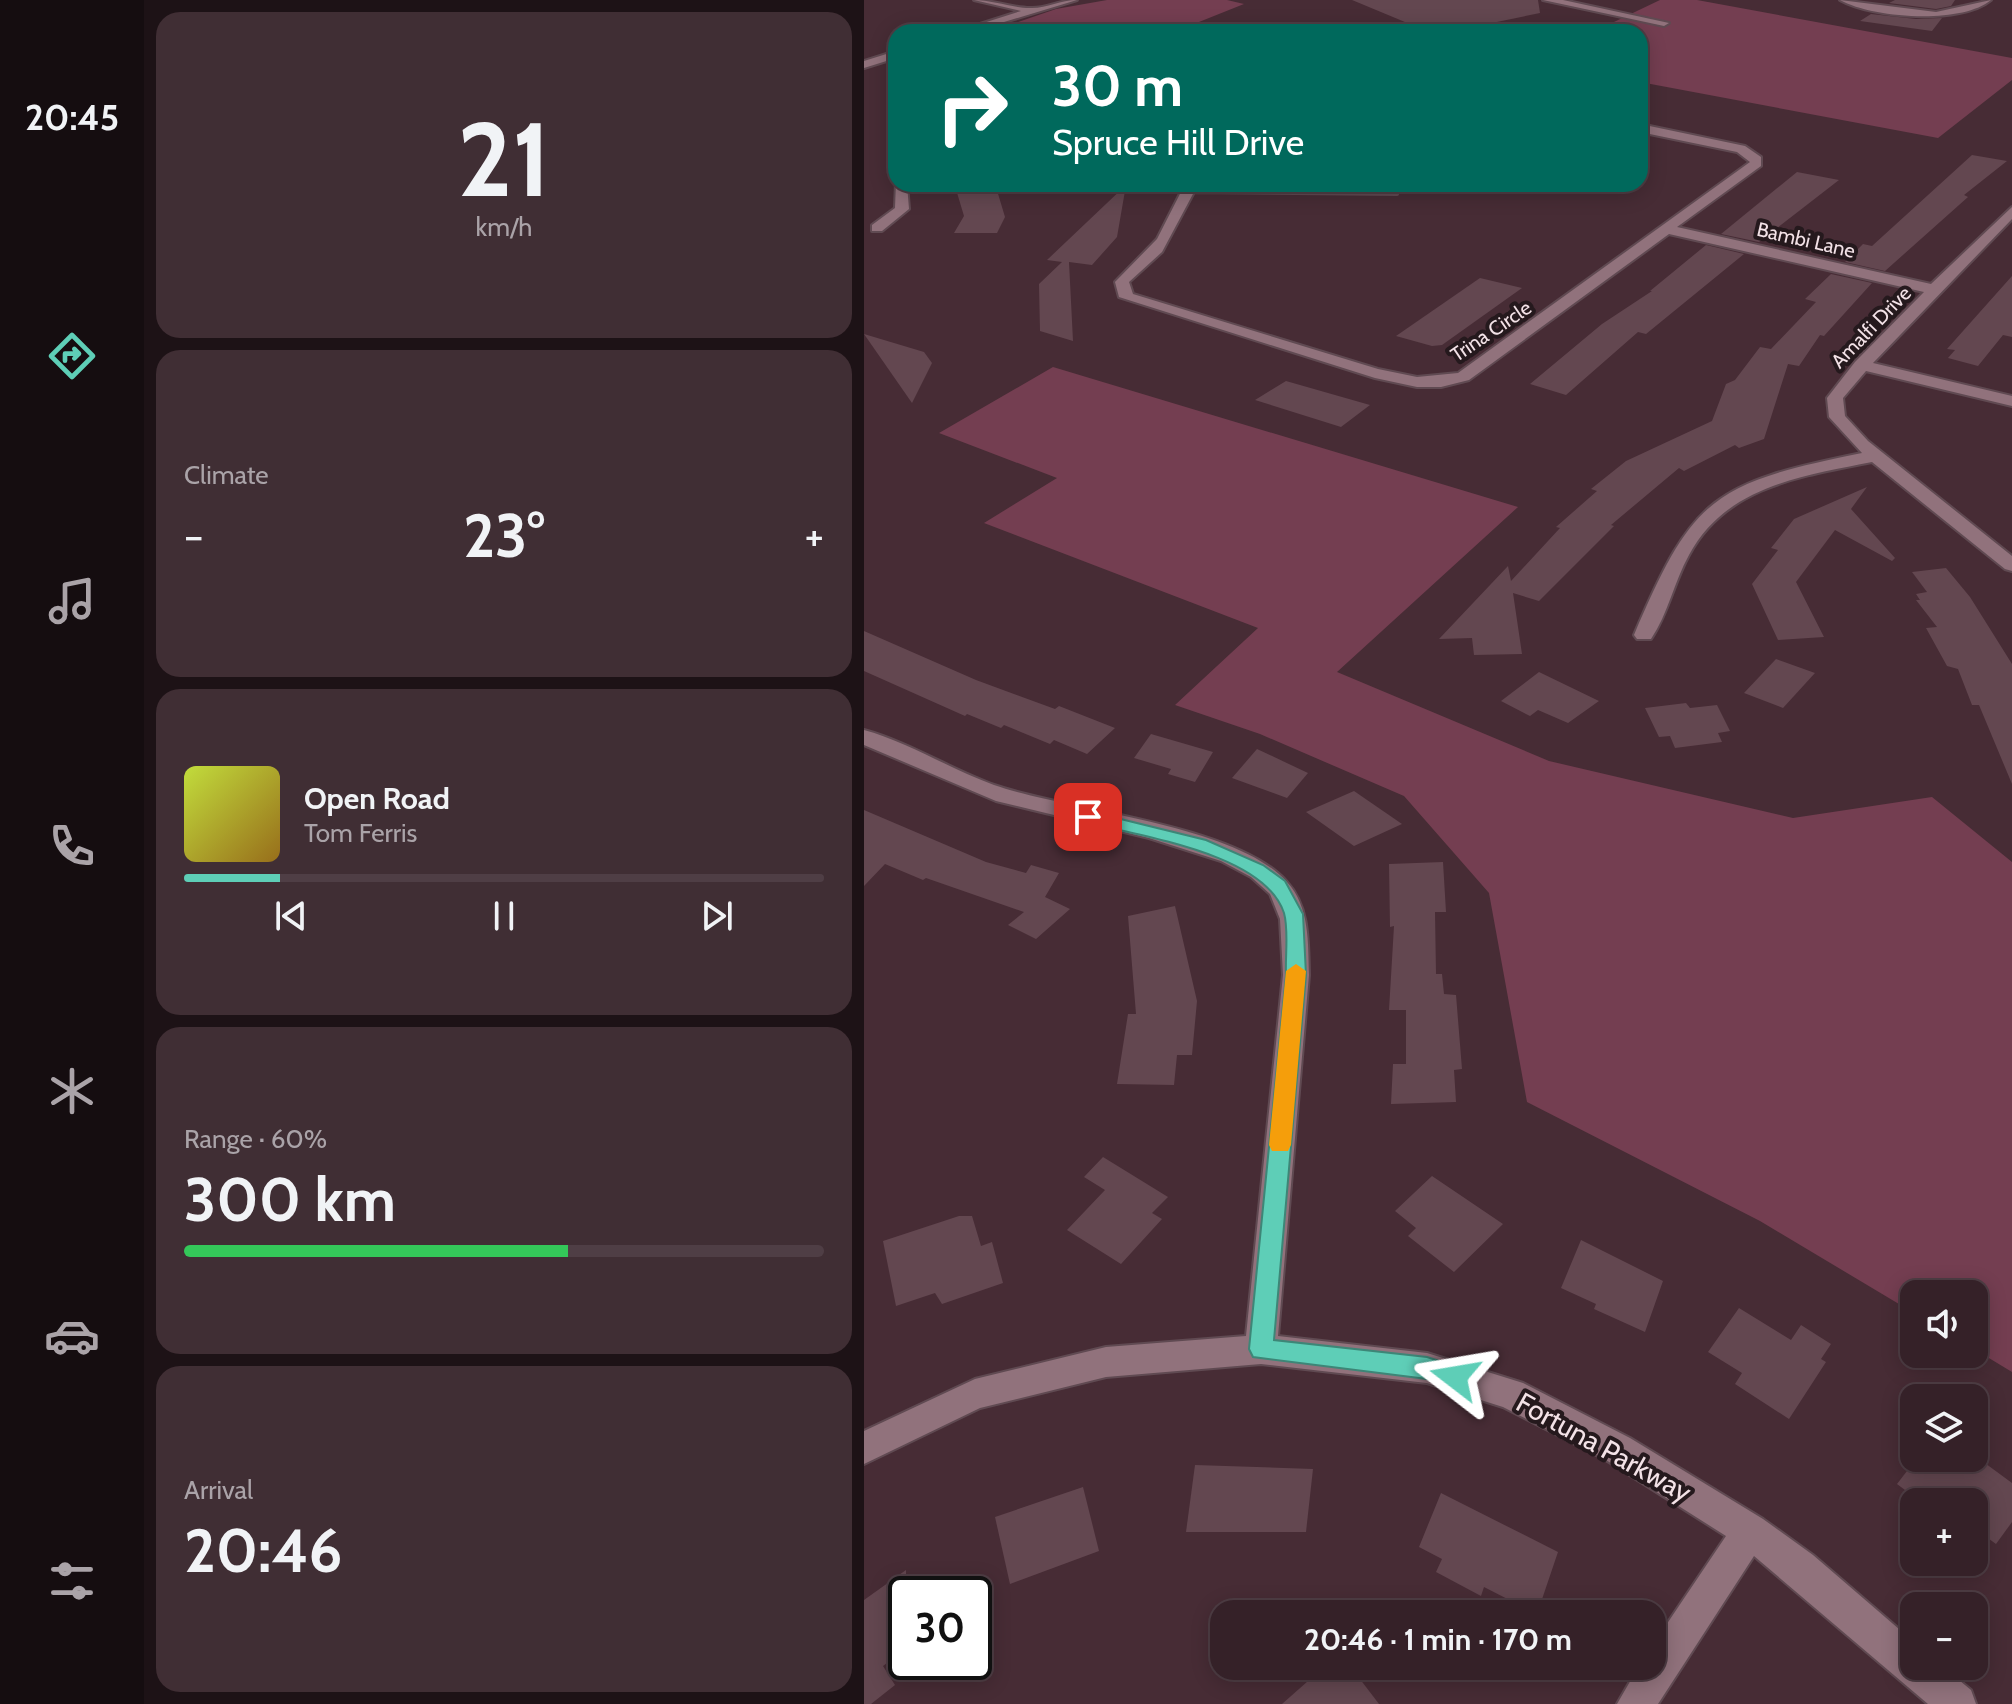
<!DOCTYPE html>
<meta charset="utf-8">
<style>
body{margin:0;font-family:Cabin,sans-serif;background:#402e34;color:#f1f3f6;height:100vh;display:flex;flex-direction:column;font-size:30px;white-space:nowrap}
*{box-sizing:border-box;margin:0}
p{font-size:26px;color:#aaa3a8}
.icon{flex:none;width:44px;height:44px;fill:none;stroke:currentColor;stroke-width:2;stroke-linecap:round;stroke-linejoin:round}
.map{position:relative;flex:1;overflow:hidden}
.side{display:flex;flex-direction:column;gap:12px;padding:12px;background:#1d1216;width:720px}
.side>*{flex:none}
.hud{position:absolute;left:24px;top:24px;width:760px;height:168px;border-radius:24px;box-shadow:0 4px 20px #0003,0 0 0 2px #4f3e45;background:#00695c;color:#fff;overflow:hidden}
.controls{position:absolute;left:1036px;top:1280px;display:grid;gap:16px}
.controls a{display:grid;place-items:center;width:88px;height:88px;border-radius:16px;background:#352128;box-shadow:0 4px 20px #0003,0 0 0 2px #4f3e45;font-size:40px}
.speed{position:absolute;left:24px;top:1576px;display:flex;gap:16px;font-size:40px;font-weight:700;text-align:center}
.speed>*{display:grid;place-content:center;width:104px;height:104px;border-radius:50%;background:#352128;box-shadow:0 4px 20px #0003,0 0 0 2px #4f3e45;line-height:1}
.speed .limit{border:4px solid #111;border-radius:12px;background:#fff;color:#111}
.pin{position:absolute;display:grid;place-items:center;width:68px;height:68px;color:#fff;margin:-34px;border-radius:16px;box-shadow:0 4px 12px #0006}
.me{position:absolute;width:88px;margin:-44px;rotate:284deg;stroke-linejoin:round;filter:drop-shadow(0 0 6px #0008)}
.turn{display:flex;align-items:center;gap:28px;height:168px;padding:0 32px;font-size:36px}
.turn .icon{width:104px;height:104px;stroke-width:2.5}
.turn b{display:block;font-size:56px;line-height:68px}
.big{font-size:60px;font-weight:700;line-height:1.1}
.side .tile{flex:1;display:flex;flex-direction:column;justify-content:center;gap:12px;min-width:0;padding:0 28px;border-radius:24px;background:#402e34}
.side .dial{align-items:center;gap:0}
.dial b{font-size:104px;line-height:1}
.song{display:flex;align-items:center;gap:24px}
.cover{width:96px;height:96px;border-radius:12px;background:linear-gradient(135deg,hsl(70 70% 55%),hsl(40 70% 35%))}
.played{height:8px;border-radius:4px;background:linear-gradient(90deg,#5eceb7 15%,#4f3e45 15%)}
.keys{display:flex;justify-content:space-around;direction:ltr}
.heat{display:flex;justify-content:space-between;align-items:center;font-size:44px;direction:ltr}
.charge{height:12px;border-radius:6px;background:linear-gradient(90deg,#34c759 60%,#4f3e45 0)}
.trip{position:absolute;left:346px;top:1600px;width:456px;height:80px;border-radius:24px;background:#352128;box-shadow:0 4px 20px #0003,0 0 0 2px #4f3e45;font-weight:700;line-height:80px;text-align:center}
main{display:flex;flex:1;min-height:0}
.tabs{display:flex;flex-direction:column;width:144px;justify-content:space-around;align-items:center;background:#150d10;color:#aaa3a8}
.tabs .icon{width:56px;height:56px}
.tabs .current{color:#5eceb7}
.tabs b{font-size:36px;color:#f1f3f6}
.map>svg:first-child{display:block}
</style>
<main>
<nav class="tabs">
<b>20:45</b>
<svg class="icon current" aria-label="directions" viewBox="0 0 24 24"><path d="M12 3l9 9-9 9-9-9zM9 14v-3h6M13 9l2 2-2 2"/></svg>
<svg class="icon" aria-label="music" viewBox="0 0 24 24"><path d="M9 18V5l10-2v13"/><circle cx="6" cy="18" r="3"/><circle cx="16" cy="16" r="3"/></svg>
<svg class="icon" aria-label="phone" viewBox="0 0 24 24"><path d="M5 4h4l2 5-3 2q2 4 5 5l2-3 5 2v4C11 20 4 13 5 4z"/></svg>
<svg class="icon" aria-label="climate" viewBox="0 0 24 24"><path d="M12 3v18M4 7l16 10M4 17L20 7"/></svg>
<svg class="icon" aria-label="car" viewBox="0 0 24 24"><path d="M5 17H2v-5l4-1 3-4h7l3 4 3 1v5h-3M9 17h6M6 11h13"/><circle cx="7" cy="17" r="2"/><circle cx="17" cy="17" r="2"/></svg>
<svg class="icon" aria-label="filters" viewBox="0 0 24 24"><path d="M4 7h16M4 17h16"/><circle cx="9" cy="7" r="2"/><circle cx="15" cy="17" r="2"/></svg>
</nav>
<section class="side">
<div class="tile dial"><b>21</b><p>km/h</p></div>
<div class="tile"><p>Climate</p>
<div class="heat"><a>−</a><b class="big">23°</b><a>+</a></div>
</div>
<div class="tile">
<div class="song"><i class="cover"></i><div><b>Open Road</b><p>Tom Ferris</p></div></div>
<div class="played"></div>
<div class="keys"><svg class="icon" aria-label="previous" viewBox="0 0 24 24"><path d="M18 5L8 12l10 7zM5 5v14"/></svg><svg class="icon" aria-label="pause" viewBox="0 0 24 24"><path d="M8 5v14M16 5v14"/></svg><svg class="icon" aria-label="next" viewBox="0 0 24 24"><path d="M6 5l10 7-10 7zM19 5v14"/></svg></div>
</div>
<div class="tile"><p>Range · 60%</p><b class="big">300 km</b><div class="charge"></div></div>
<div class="tile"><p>Arrival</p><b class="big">20:46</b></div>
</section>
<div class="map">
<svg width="1148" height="1704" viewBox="0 0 1148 1704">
<rect width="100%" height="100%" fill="#472c35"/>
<g fill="#743e51">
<path d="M 243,0 L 363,0 L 380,4 L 310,32 L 125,32 L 192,9 Z"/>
<path d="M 796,0 L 833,0 L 1148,58 L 1148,80 L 1074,138 L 776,82 L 776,32 L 729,32 Z"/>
<path d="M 189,367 L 654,507 L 473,672 L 685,761 L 929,818 L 1068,797 L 1148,862 L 1148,1372 L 1110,1349 L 1110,1294 L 1050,1294 L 1050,1313 L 896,1221 L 663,1102 L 625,893 L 540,796 L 396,734 L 311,705 L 394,628 L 120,523 L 193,478 L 75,433 Z"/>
</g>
<g fill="#634750">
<path d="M 488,0 L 674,0 L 676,13 L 584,32 L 565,32 Z"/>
<path d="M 1031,0 L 1091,0 L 1087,6 L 1072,9 L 1025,3 Z"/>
<path d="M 1007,14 L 1052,19 L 1078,18 L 1068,31 L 996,21 Z"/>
<path d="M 1108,155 L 1143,161 L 1100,195 L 1104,197 L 1021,271 L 981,262 L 999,244 L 1008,246 Z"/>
<path d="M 933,172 L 975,180 L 895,242 L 857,234 Z"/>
<path d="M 122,184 L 124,188 L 132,187 L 141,217 L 133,233 L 90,233 L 100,216 L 91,186 Z"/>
<path d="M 262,185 L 253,237 L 228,265 L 205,262 L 209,341 L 176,331 L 175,284 L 198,262 L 183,260 Z"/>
<path d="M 842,245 L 880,254 L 782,334 L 774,332 L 702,395 L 666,384 L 738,324 L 788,291 L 786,291 Z"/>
<path d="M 967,274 L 1008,283 L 960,336 L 956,335 L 935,366 L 924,364 L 900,439 L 875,448 L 871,445 L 820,471 L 815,468 L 747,525 L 750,526 L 675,601 L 649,593 L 658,654 L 610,655 L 608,638 L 575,639 L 644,566 L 647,581 L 696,528 L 692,527 L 733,491 L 727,489 L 762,461 L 848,421 L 862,384 L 871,380 L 896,347 L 907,349 L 952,302 L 941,299 Z"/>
<path d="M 1148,276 L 1148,337 L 1139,335 L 1114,366 L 1084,358 L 1091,350 L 1083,349 Z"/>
<path d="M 616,278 L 658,288 L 578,345 L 568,346 L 532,336 Z"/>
<path d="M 0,334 L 60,352 L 68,363 L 48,403 Z"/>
<path d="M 422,381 L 506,405 L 477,427 L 391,400 Z"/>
<path d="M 1003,487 L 987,509 L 1031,558 L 1028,561 L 971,530 L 932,582 L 960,637 L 914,640 L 888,584 L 914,550 L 907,548 L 930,519 Z"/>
<path d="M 1082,568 L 1106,597 L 1148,664 L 1148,784 L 1115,705 L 1108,705 L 1094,669 L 1083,666 L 1062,628 L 1073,627 L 1052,600 L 1056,600 L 1052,594 L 1063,592 L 1048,572 Z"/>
<path d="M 0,631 L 112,680 L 191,709 L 195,706 L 251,728 L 223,754 L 190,740 L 186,744 L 140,725 L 137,728 L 103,714 L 101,716 L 0,671 Z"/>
<path d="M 912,659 L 951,673 L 919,708 L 880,693 Z"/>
<path d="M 675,672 L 735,701 L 704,723 L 674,710 L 666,716 L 637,701 Z"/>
<path d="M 822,703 L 826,708 L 853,705 L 866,731 L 854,733 L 858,742 L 811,748 L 806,736 L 795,737 L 781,708 Z"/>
<path d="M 287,734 L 349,752 L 331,782 L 304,774 L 307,769 L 270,758 Z"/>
<path d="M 393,749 L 444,773 L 423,798 L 368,778 Z"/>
<path d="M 490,791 L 538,824 L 490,846 L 442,812 Z"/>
<path d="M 0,810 L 122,862 L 162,873 L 167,865 L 195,873 L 181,897 L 206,909 L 172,939 L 144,925 L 160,912 L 62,878 L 59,880 L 21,864 L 0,886 Z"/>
<path d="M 579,862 L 582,912 L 571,912 L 572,974 L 578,974 L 580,994 L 592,995 L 598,1069 L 590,1070 L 592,1102 L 527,1104 L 529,1064 L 542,1064 L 542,1010 L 525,1010 L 530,926 L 526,927 L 525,864 Z"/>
<path d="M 311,906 L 333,1001 L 328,1055 L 313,1055 L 310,1085 L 253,1084 L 264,1014 L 272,1014 L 264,916 Z"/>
<path d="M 239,1157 L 304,1197 L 288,1213 L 298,1219 L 257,1264 L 203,1230 L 241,1190 L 220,1177 Z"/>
<path d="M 568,1176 L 639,1224 L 590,1272 L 544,1236 L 552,1228 L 531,1211 Z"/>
<path d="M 95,1216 L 108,1216 L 117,1246 L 128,1242 L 139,1283 L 78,1304 L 71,1293 L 32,1306 L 19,1241 Z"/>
<path d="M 717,1240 L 799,1281 L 781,1332 L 730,1309 L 732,1304 L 697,1288 Z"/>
<path d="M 875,1308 L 927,1340 L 937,1325 L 967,1344 L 957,1359 L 962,1362 L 925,1419 L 871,1384 L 878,1373 L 844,1352 Z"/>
<path d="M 1053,1458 L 1114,1458 L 1148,1483 L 1148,1522 L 1132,1544 L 1110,1528 L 1110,1502 L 1057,1502 L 1033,1484 Z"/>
<path d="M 331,1465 L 449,1469 L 442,1532 L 322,1532 Z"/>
<path d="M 219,1487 L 235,1551 L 146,1584 L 131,1517 Z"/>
<path d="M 577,1493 L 694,1552 L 673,1614 L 620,1587 L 617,1596 L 572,1572 L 578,1559 L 555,1547 Z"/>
<path d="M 42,1570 L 42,1649 L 19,1666 L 31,1685 L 7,1704 L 0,1704 L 0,1600 Z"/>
<path d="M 461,1666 L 486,1666 L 515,1704 L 418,1704 Z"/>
</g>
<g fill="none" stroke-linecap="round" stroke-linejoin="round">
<defs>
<g id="minor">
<path d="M 110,0 C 129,0 152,9 168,8 C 183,8 197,0 213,0 L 107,32 L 91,32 L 157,11 Z"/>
<path d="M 679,0 L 699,0 L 805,23 L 800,26 Z"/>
<path d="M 976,0 L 1072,12 L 1127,0 C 1097,25 1008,18 976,0 Z"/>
<path d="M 467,24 L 505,29 L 510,32 L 463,29 Z"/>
<path d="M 32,51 L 32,58 L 0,68 L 0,61 Z"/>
<path d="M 776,124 L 881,146 L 897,157 L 897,166 L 813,227 L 1067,284 L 1148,207 L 1148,219 L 1009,363 L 1148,396 L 1148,406 L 1002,371 L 979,398 L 981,416 L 1004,441 L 1148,556 L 1148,571 L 1141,569 L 1008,462 C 938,476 862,486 825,555 C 810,582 804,614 787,639 L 773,639 L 770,635 C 829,496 850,483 998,453 L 965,417 L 963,398 L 991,362 L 1060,292 L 805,234 L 605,380 L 577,387 L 553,387 L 511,378 L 255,297 L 251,282 L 293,239 L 321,184 L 528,187 L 534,191 L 533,194 L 330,192 L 298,252 L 265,282 L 269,294 L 514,369 L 553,377 L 594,373 L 886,162 L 873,152 L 776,132 Z"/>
<path d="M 32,182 L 43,184 L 45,209 L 18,231 L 8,231 L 8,225 L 31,208 Z"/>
<path d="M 0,730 C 44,742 86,769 130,785 C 205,811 372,824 423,882 C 446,907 444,943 445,975 L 414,1336 L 563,1353 L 659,1383 L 766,1438 L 899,1519 L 949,1555 L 1050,1642 L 1050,1666 L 1078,1666 L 1107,1690 L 1112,1704 L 1064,1704 L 890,1556 L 794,1704 L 753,1704 L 775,1666 L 788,1666 L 788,1646 L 862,1536 L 742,1460 L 639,1407 L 563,1383 L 397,1364 L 242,1377 L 116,1408 L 0,1464 L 0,1431 L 111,1379 L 242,1347 L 382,1336 L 419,975 L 416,919 L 406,894 L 387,877 L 357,861 L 285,838 L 132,801 L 0,745 Z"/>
</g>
</defs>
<use href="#minor" stroke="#604a52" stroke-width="4"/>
<use href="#minor" fill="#91727c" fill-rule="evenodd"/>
</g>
<path fill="#5eceb7" stroke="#3d8677" stroke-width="2" d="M 224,811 L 342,840 L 399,865 L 421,881 L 439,914 L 442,975 L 410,1340 L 563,1357 L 600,1369 L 604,1377 L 600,1385 L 591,1388 L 563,1379 L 389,1357 L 385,1349 L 422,975 C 421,956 425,931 420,913 C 400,852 272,836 218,821 L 216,817 Z"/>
<path fill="#f59e0b" d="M 432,964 L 442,971 L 427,1145 L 424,1151 L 408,1151 L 405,1145 L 422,971 Z"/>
<g text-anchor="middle" stroke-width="8" stroke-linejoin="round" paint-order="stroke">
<g font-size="20" fill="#f3e2e7" stroke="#25191d">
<text transform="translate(942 240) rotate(13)" y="7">Bambi Lane</text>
<text transform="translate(1007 327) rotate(-46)" y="7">Amalfi Drive</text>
<text transform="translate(627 331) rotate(-34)" y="7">Trina Circle</text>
</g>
<g font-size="28" fill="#f3e2e7" stroke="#25191d">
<text transform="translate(740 1447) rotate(29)" y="10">Fortuna Parkway</text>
</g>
</g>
</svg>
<div class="controls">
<a><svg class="icon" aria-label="sound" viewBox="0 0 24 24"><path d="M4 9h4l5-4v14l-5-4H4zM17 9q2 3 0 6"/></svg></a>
<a><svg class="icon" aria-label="layers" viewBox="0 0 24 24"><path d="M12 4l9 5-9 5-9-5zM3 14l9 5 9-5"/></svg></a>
<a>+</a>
<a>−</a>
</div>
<div class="speed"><div class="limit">30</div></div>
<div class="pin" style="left:224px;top:817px;background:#d93025"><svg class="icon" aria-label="arrive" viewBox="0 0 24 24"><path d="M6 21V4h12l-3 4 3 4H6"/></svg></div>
<svg class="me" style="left:591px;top:1377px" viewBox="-20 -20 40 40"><path d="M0-17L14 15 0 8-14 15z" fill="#5eceb7" stroke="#fff" stroke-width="4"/></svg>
<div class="trip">20:46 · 1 min · 170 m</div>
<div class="hud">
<div class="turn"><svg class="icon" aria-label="right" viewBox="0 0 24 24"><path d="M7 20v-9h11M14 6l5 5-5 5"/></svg><div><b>30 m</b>Spruce Hill Drive</div></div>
</div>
</div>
</main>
